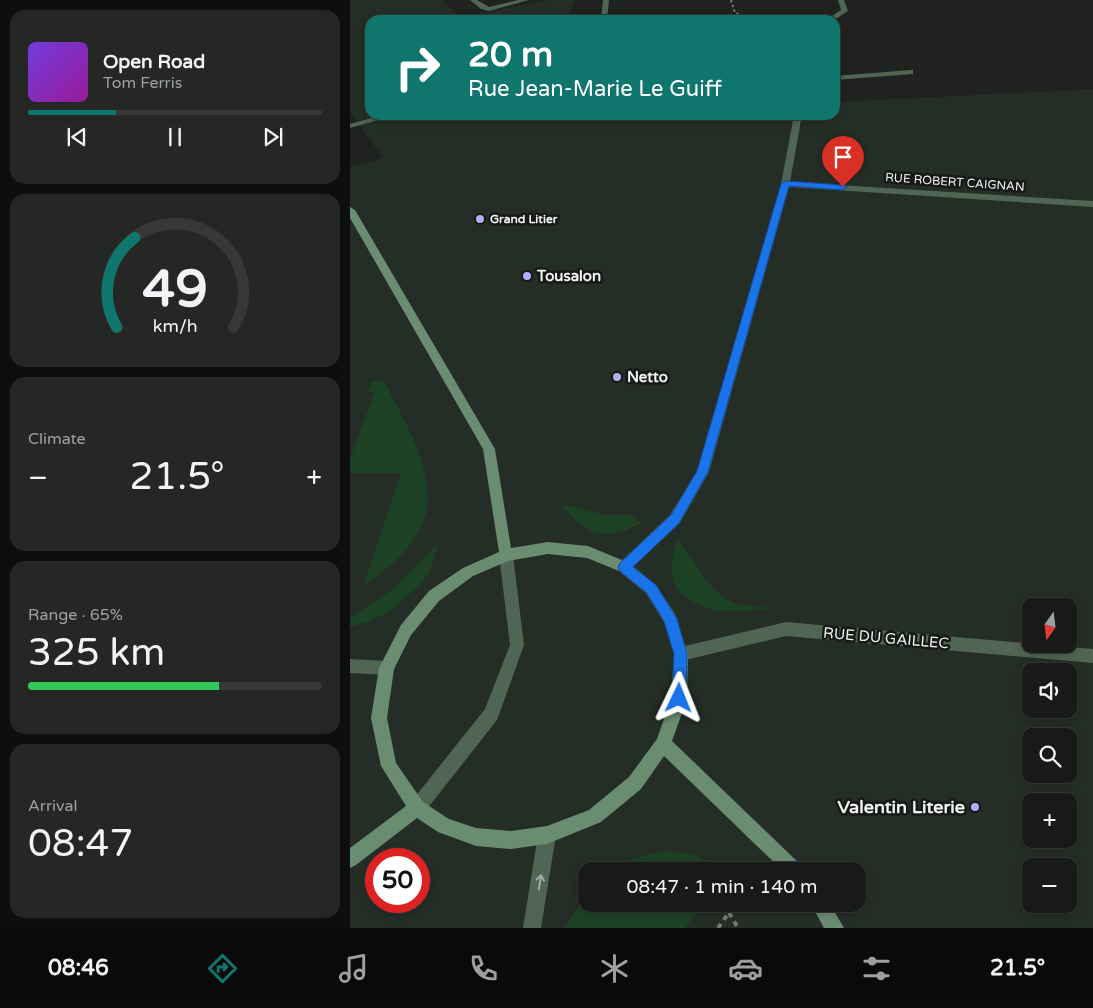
<!DOCTYPE html>
<meta charset="utf-8">
<style>
body{margin:0;font-family:"Varela Round",sans-serif;background:#242724;color:#f1f3f6;height:100vh;display:flex;flex-direction:column;font-size:19px;white-space:nowrap}
*{box-sizing:border-box;margin:0}
p{font-size:16px;color:#9ea1a1}
.icon{flex:none;width:28px;height:28px;fill:none;stroke:currentColor;stroke-width:2;stroke-linecap:round;stroke-linejoin:round}
.map{position:relative;flex:1;overflow:hidden}
.sheet{display:flex;flex-direction:column;gap:10px;padding:10px;background:#0d0e0d;width:350px}
.sheet>*{flex:none}
.top-card{position:absolute;left:15px;top:15px;width:475px;height:105px;border-radius:15px;box-shadow:0 2px 8px #0003,0 0 0 1px #363836;background:#0f766e;color:#fff;overflow:hidden}
.needle{width:32px;rotate:194deg}
.controls{position:absolute;left:672px;top:598px;display:grid;gap:10px}
.controls a{display:grid;place-items:center;width:55px;height:55px;border-radius:10px;background:#171a17;box-shadow:0 2px 8px #0003,0 0 0 1px #363836;font-size:25px}
.speed{position:absolute;left:15px;top:848px;display:flex;gap:10px;font-size:25px;font-weight:700;text-align:center}
.speed>*{display:grid;place-content:center;width:65px;height:65px;border-radius:50%;background:#171a17;box-shadow:0 2px 8px #0003,0 0 0 1px #363836;line-height:1}
.speed .limit{border:8px solid #d22;background:#fff;color:#111}
.pin{position:absolute;display:grid;place-items:center;width:42px;height:42px;color:#fff;margin:-51px -21px;border-radius:50% 50% 50% 0;rotate:-45deg;box-shadow:0 0 5px #0007}
.pin .icon{rotate:45deg}
.me{position:absolute;width:55px;margin:-28px;rotate:2deg;stroke-linejoin:round;filter:drop-shadow(0 0 4px #0008)}
.turn{display:flex;align-items:center;gap:18px;height:105px;padding:0 20px;font-size:22px}
.turn .icon{width:65px;height:65px;stroke-width:2.5}
.turn b{display:block;font-size:35px;line-height:42px}
.big{font-size:38px;font-weight:600;line-height:1.1}
.sheet .card{flex:1;display:flex;flex-direction:column;justify-content:center;gap:8px;min-width:0;padding:0 18px;border-radius:15px;background:#242724}
.sheet .dial{align-items:center;gap:0}
.dial svg{height:130px;overflow:visible;fill:none;stroke:#363836;stroke-width:7;stroke-linecap:round;text-anchor:middle}
.dial text{fill:#f1f3f6;stroke:none}
.song{display:flex;align-items:center;gap:15px}
.cover{width:60px;height:60px;border-radius:8px;background:linear-gradient(135deg,hsl(260 70% 55%),hsl(300 70% 35%))}
.played{height:5px;border-radius:2px;background:linear-gradient(90deg,#0f766e 30%,#363836 30%)}
.keys{display:flex;justify-content:space-around;direction:ltr}
.heat{display:flex;justify-content:space-between;align-items:center;font-size:28px;direction:ltr}
.charge{height:8px;border-radius:4px;background:linear-gradient(90deg,#34c759 65%,#363836 0)}
.trip{position:absolute;left:228px;top:862px;width:288px;height:50px;border-radius:15px;background:#171a17;box-shadow:0 2px 8px #0003,0 0 0 1px #363836;font-weight:600;line-height:50px;text-align:center}
.tab-bar{display:flex;height:80px;justify-content:space-around;align-items:center;background:#090a09;color:#9ea1a1}
.tab-bar .icon{width:35px;height:35px}
.tab-bar .current{color:#0f766e}
.tab-bar b{font-size:22px;color:#f1f3f6}
main{display:flex;flex:1;min-height:0}
.map>svg:first-child{display:block}
</style>
<main>
<section class="sheet">
<div class="card">
<div class="song"><i class="cover"></i><div><b>Open Road</b><p>Tom Ferris</p></div></div>
<div class="played"></div>
<div class="keys"><svg class="icon" aria-label="previous" viewBox="0 0 24 24"><path d="M18 5L8 12l10 7zM5 5v14"/></svg><svg class="icon" aria-label="pause" viewBox="0 0 24 24"><path d="M8 5v14M16 5v14"/></svg><svg class="icon" aria-label="next" viewBox="0 0 24 24"><path d="M6 5l10 7-10 7zM19 5v14"/></svg></div>
</div>
<div class="card dial"><svg viewBox="0 0 100 80">
<path d="M14 69A42 42 0 1 1 86 69"/>
<path d="M14 69A42 42 0 0 1 25 14" stroke="#0f766e"/>
<text x="50" y="56" font-size="32" font-weight="700">49</text>
<text x="50" y="72" font-size="11">km/h</text>
</svg></div>
<div class="card"><p>Climate</p>
<div class="heat"><a>−</a><b class="big">21.5°</b><a>+</a></div>
</div>
<div class="card"><p>Range · 65%</p><b class="big">325 km</b><div class="charge"></div></div>
<div class="card"><p>Arrival</p><b class="big">08:47</b></div>
</section>
<div class="map">
<svg width="743" height="928" viewBox="0 0 743 928">
<rect width="100%" height="100%" fill="#1f221f"/>
<path fill="#242d26" fill-rule="evenodd" d="M 0,0 L 91,0 L 110,18 L 197,0 L 225,0 L 217,20 L 20,20 L 20,115 L 485,115 L 485,102 L 743,89 L 743,928 L 0,928 L 0,167 L 33,158 L 0,111 ZM 681,606 L 719,606 L 719,644 L 681,644 ZM 681,671 L 719,671 L 719,709 L 681,709 ZM 681,736 L 719,736 L 719,774 L 681,774 ZM 681,801 L 719,801 L 719,839 L 681,839 ZM 26,859 L 69,859 L 69,901 L 26,901 ZM 681,866 L 719,866 L 719,904 L 681,904 ZM 236,871 L 506,871 L 506,904 L 236,904 Z"/>
<g fill="#1c4125">
<path d="M 34,381 C 52,417 88,474 75,517 C 65,547 38,569 13,587 L 51,473 L 0,473 L 0,458 L 25,392 L 18,392 L 22,382 Z"/>
<path d="M 212,506 L 223,506 L 254,515 L 280,515 L 291,523 C 255,543 238,536 212,506 Z"/>
<path d="M 327,540 C 349,561 358,598 392,605 C 399,606 407,606 415,607 L 418,609 C 402,610 386,612 371,611 C 364,611 356,607 349,604 C 317,591 319,570 327,540 Z"/>
<path d="M 88,543 L 79,573 L 71,583 L 41,611 L 20,621 L 0,627 L 0,618 L 42,590 Z"/>
<path d="M 319,851 L 343,855 L 373,867 L 373,871 L 261,871 C 278,857 298,854 319,851 Z"/>
<path d="M 236,895 L 236,904 L 354,904 L 335,928 L 215,928 Z"/>
</g>
<g fill="none" stroke-linecap="round" stroke-linejoin="round">
<path stroke="#777a77" stroke-width="2" stroke-dasharray="2.5 2.5" stroke-linecap="butt" d="M 381,0 L 385,13 L 389,14"/>
<g stroke="#777a77" stroke-width="4" stroke-dasharray="5 5" stroke-linecap="butt">
<path d="M 379,913 L 388,928"/>
<path d="M 368,928 L 385,904"/>
</g>
<g fill="#516554" fill-rule="evenodd">
<path d="M 120,0 L 127,0 L 139,7 L 168,0 L 179,0 L 139,11 L 131,9 Z"/>
<path d="M 156,549 L 161,551 L 163,555 L 174,645 L 147,720 L 73,814 L 67,816 L 61,814 L 59,808 L 61,802 L 135,709 L 160,645 L 149,555 L 151,551 Z"/>
</g>
<g fill="#516554" fill-rule="evenodd">
<path d="M 253,0 L 259,0 L 257,20 L 251,20 Z"/>
<path d="M 488,0 L 494,0 L 498,11 L 484,20 L 406,20 L 409,18 L 482,16 L 491,10 Z"/>
<path d="M 560,70 L 563,70 L 563,74 L 485,80 L 485,76 Z"/>
<path d="M 33,115 L 46,115 L 0,128 L 0,124 Z"/>
<path d="M 444,115 L 452,115 L 440,182 L 743,201 L 743,207 L 439,187 L 359,472 L 330,523 L 279,571 L 274,573 L 269,571 L 267,567 L 269,563 L 320,515 L 347,471 L 431,184 Z"/>
<path d="M 436,622 L 743,649 L 743,663 L 436,636 L 331,661 L 326,659 L 324,654 L 326,649 L 331,647 Z"/>
<path d="M 0,659 L 37,661 L 42,663 L 45,668 L 42,673 L 37,675 L 0,673 Z"/>
<path d="M 197,826 L 203,829 L 206,835 L 191,928 L 173,928 L 188,835 L 191,829 Z"/>
</g>
<g fill="#6a8c70" fill-rule="evenodd">
<path d="M 0,207 L 5,210 L 145,449 L 161,548 L 198,542 L 238,546 L 279,563 L 306,585 L 325,614 L 338,654 L 337,699 L 322,741 L 451,865 L 454,871 L 433,871 L 314,756 L 291,789 L 251,822 L 197,844 L 161,849 L 126,846 L 88,832 L 67,818 L 6,865 L 0,868 L 0,848 L 56,806 L 31,766 L 21,718 L 29,668 L 51,625 L 79,591 L 113,568 L 149,552 L 133,449 L 0,218 ZM 198,554 L 237,558 L 269,571 L 296,593 L 314,622 L 324,654 L 321,699 L 307,739 L 279,777 L 239,810 L 197,826 L 161,831 L 126,828 L 99,819 L 73,802 L 46,763 L 37,718 L 44,669 L 61,635 L 89,601 L 123,576 L 158,561 Z"/>
<path d="M 461,904 L 480,904 L 494,928 L 474,928 Z"/>
</g>
</g>
<defs><path id="oneway-shaft" d="M-6 0H5M1.5-3L5.5 0L1.5 3" fill="none" stroke-width="1.6" stroke-linecap="round" stroke-linejoin="round" transform="scale(1.25)"/></defs>
<use stroke="#a1aca2" href="#oneway-shaft" transform="translate(190 882) rotate(-81)"/>
<path fill="#1a73e8" stroke="#114b97" d="M 436,181 L 493,185 L 497,187 L 493,190 L 439,186 L 358,472 L 329,523 L 283,567 L 306,585 L 327,619 L 337,654 L 336,698 L 334,703 L 329,706 L 324,703 L 322,698 L 324,654 L 314,621 L 297,593 L 270,571 L 268,567 L 270,563 L 321,515 L 347,471 L 431,184 Z"/>
<g fill="#b1adfa" stroke="#161916" stroke-width="2">
<circle cx="130" cy="219" r="5"/>
<circle cx="177" cy="276" r="5"/>
<circle cx="267" cy="377" r="5"/>
<circle cx="625" cy="807" r="5"/>
</g>
<g text-anchor="middle" stroke-width="5" stroke-linejoin="round" paint-order="stroke">
<g font-size="12" fill="#f1f4f1" stroke="#161916">
<text transform="translate(605 182) rotate(4)" y="4">RUE ROBERT CAIGNAN</text>
</g>
<g font-size="12" font-weight="bold" fill="#f1f4f1" stroke="#161916" text-anchor="start">
<text x="140" y="223">Grand Litier</text>
</g>
<g font-size="15" font-weight="bold" fill="#f1f4f1" stroke="#161916" text-anchor="start">
<text x="187" y="281">Tousalon</text>
<text x="277" y="382">Netto</text>
</g>
<g font-size="15" fill="#f1f4f1" stroke="#161916">
<text transform="translate(536 638) rotate(5)" y="5">RUE DU GAILLEC</text>
</g>
<g font-size="18" font-weight="bold" fill="#f1f4f1" stroke="#161916" text-anchor="end">
<text x="615" y="813">Valentin Literie</text>
</g>
</g>
</svg>
<div class="controls">
<a><svg class="needle" viewBox="-14 -14 28 28"><path d="M0-13l5 13h-10z" fill="#e53935"/><path d="M0 13l5-13h-10z" fill="#9ea1a1"/></svg></a>
<a><svg class="icon" aria-label="sound" viewBox="0 0 24 24"><path d="M4 9h4l5-4v14l-5-4H4zM17 9q2 3 0 6"/></svg></a>
<a><svg class="icon" aria-label="search" viewBox="0 0 24 24"><circle cx="10" cy="10" r="6"/><path d="M15 15l6 6"/></svg></a>
<a>+</a>
<a>−</a>
</div>
<div class="speed"><div class="limit">50</div></div>
<div class="pin" style="left:493px;top:187px;background:#d93025"><svg class="icon" aria-label="arrive" viewBox="0 0 24 24"><path d="M6 21V4h12l-3 4 3 4H6"/></svg></div>
<svg class="me" style="left:329px;top:698px" viewBox="-20 -20 40 40"><path d="M0-17L14 15 0 8-14 15z" fill="#1a73e8" stroke="#fff" stroke-width="4"/></svg>
<div class="trip">08:47 · 1 min · 140 m</div>
<div class="top-card">
<div class="turn"><svg class="icon" aria-label="right" viewBox="0 0 24 24"><path d="M7 20v-9h11M14 6l5 5-5 5"/></svg><div><b>20 m</b>Rue Jean-Marie Le Guiff</div></div>
</div>
</div>
</main>
<nav class="tab-bar">
<b>08:46</b>
<svg class="icon current" aria-label="directions" viewBox="0 0 24 24"><path d="M12 3l9 9-9 9-9-9zM9 14v-3h6M13 9l2 2-2 2"/></svg>
<svg class="icon" aria-label="music" viewBox="0 0 24 24"><path d="M9 18V5l10-2v13"/><circle cx="6" cy="18" r="3"/><circle cx="16" cy="16" r="3"/></svg>
<svg class="icon" aria-label="phone" viewBox="0 0 24 24"><path d="M5 4h4l2 5-3 2q2 4 5 5l2-3 5 2v4C11 20 4 13 5 4z"/></svg>
<svg class="icon" aria-label="climate" viewBox="0 0 24 24"><path d="M12 3v18M4 7l16 10M4 17L20 7"/></svg>
<svg class="icon" aria-label="car" viewBox="0 0 24 24"><path d="M5 17H2v-5l4-1 3-4h7l3 4 3 1v5h-3M9 17h6M6 11h13"/><circle cx="7" cy="17" r="2"/><circle cx="17" cy="17" r="2"/></svg>
<svg class="icon" aria-label="filters" viewBox="0 0 24 24"><path d="M4 7h16M4 17h16"/><circle cx="9" cy="7" r="2"/><circle cx="15" cy="17" r="2"/></svg>
<b>21.5°</b>
</nav>
